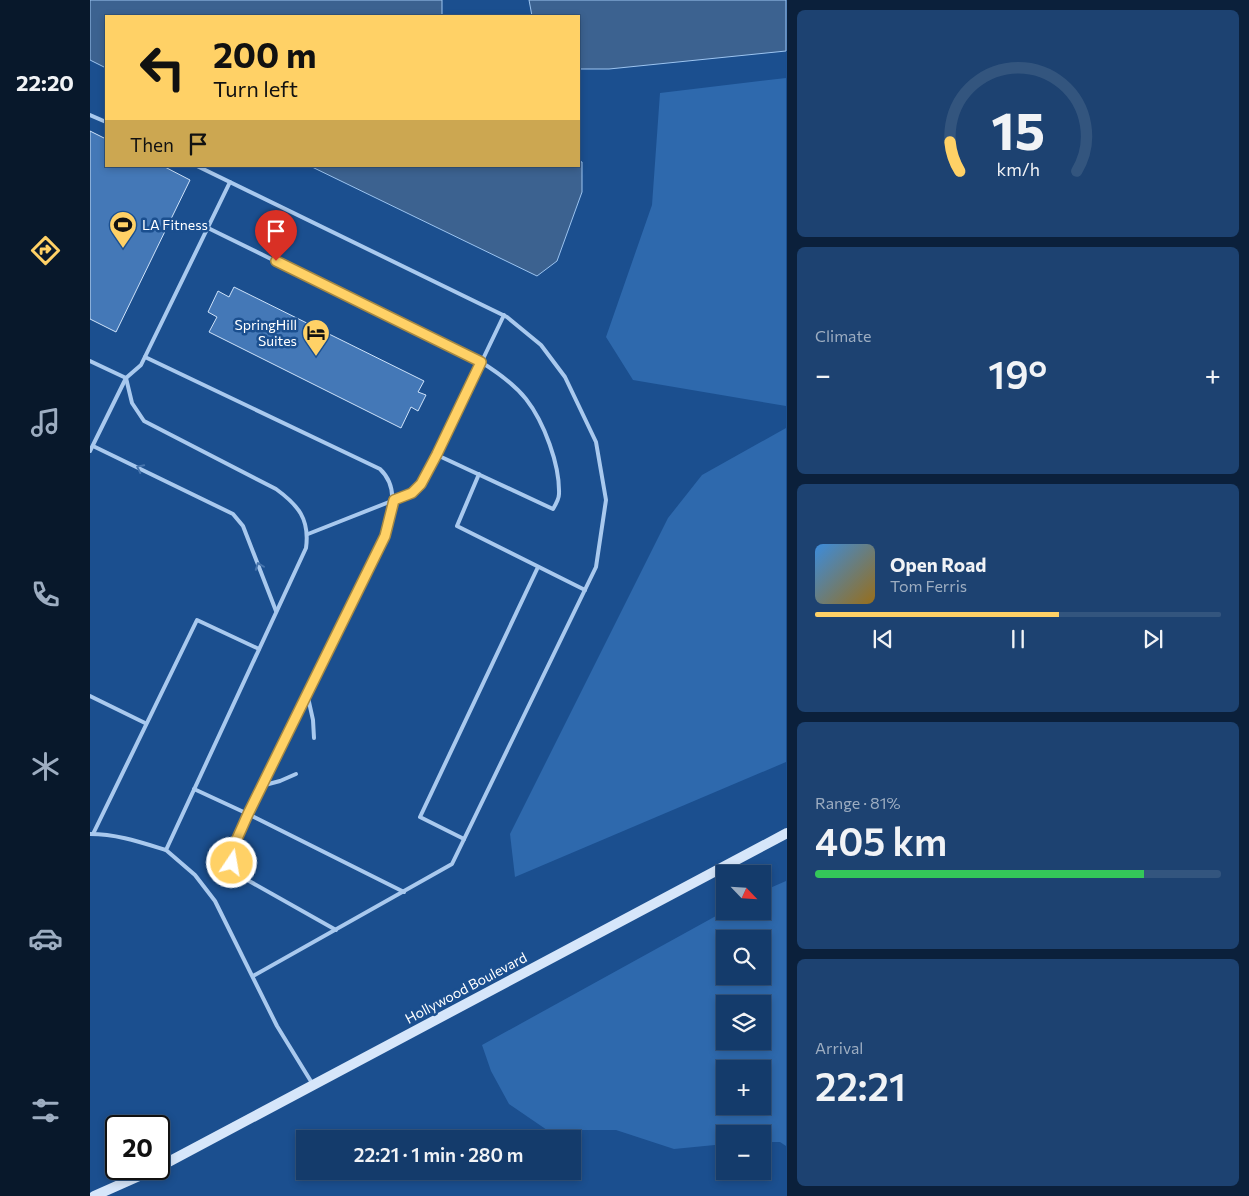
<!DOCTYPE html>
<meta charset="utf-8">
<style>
body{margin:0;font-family:Commissioner,sans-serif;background:#1d4271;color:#f1f3f6;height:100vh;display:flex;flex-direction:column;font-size:19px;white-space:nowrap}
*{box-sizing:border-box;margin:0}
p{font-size:16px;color:#9dadc1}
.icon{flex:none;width:28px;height:28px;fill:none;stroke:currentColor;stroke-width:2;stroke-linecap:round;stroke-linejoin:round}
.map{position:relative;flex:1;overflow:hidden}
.sheet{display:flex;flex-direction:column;gap:10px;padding:10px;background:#0b203b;width:462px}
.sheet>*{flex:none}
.guide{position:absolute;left:15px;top:15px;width:475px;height:152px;border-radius:0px;box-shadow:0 2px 8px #0003,0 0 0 1px #33557e;background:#ffd166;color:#111;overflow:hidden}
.needle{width:32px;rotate:115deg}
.buttons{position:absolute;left:626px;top:865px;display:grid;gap:10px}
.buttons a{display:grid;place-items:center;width:55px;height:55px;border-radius:0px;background:#143b6b;box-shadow:0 2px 8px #0003,0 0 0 1px #33557e;font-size:25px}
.speed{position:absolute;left:15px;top:1115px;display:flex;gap:10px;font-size:25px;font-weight:700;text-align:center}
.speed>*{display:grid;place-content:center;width:65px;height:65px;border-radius:50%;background:#143b6b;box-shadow:0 2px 8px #0003,0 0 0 1px #33557e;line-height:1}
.speed .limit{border:2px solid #111;border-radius:8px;background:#fff;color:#111}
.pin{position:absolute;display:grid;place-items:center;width:42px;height:42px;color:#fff;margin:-51px -21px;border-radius:50% 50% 50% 0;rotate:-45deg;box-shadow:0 0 5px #0007}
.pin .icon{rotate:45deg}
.me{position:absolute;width:55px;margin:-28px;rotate:12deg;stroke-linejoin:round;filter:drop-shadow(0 0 4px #0008)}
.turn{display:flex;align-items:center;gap:18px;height:105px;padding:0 25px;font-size:22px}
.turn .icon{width:65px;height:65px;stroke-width:2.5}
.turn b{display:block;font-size:35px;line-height:42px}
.then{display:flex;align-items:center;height:48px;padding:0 25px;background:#0003;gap:10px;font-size:19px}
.big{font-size:38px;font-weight:600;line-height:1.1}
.sheet .widget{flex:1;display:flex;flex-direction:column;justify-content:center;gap:8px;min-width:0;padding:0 18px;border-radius:8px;background:#1d4271}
.sheet .dial{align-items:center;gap:0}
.dial svg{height:130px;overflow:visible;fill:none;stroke:#33557e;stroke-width:7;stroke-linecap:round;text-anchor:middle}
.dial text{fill:#f1f3f6;stroke:none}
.song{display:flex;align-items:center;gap:15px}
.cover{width:60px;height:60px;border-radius:8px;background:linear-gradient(135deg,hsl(210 70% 55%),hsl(40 70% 35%))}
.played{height:5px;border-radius:2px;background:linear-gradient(90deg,#ffd166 60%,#33557e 60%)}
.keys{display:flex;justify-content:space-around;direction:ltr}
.heat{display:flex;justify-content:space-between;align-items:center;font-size:28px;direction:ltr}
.charge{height:8px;border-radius:4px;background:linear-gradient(90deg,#34c759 81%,#33557e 0)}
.trip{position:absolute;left:206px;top:1130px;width:285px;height:50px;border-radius:0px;background:#143b6b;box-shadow:0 2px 8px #0003,0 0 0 1px #33557e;font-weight:600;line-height:50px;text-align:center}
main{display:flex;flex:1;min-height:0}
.tabs{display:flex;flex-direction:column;width:90px;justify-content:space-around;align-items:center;background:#08182b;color:#9dadc1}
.tabs .icon{width:35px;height:35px}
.tabs .active{color:#ffd166}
.tabs b{font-size:22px;color:#f1f3f6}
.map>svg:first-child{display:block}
</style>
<main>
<nav class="tabs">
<b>22:20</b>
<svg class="icon active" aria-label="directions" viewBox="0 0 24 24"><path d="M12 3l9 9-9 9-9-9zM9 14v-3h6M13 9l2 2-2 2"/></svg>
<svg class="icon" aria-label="music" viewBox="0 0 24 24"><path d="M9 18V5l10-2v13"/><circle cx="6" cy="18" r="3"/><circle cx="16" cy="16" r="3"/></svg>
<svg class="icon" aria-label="phone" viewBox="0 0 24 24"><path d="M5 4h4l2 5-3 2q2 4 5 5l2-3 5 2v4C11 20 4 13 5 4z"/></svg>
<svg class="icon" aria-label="climate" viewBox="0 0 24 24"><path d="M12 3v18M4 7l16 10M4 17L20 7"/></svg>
<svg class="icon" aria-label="car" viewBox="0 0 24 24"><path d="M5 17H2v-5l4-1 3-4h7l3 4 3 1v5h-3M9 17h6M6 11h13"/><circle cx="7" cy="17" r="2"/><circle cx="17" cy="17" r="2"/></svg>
<svg class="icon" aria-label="filters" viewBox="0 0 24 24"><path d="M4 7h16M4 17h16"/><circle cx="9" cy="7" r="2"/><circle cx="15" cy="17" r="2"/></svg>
</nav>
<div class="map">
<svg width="697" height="1196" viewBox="0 0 697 1196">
<rect width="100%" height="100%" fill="#1b4f8f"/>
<g fill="#2e69ad" fill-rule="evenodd">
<path d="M 696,78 L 696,406 L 543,380 L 516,337 L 562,205 L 570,93 Z"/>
<path d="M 696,428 L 696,762 L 425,877 L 420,834 L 578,518 L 612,475 Z"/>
<path d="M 696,881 L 696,1146 L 690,1142 L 673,1142 L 672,1134 L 635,1134 L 635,1144 L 584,1149 L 526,1130 L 457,1130 L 419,1104 L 401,1071 L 392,1045 L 635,911 L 672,911 L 673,891 ZM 635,939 L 672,939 L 672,976 L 635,976 ZM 635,1004 L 672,1004 L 672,1041 L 635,1041 ZM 635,1069 L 672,1069 L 672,1106 L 635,1106 Z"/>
</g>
<g fill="#3c6290" stroke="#9cc4f0">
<path d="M 0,0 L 352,0 L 352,16 L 16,16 L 16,68 L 0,60 Z"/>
<path d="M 439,0 L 696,0 L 696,51 L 519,69 L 489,69 L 489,16 L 442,16 Z"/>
<path d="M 489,161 L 492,162 L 492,192 L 467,261 L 447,276 L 220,166 L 489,166 Z"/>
</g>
<g fill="#4478b7" stroke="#cfe3fa">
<path d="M 0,131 L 16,139 L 16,166 L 73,166 L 100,180 L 26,332 L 0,319 Z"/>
<path d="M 144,287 L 334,381 L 328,392 L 336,395 L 328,411 L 321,407 L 311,428 L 119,332 L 127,317 L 118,312 L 128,291 L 139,297 Z"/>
</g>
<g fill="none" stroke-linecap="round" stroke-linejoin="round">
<g stroke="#a9c9ee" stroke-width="4">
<path d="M 0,115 L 16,122"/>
<path d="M 107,166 L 417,317 L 451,345 L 475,377 L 506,442 L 516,500 L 506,567 L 362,864 L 163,976"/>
<path d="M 118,228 L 391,362 C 407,372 424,384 436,399 C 454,422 470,465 469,494 C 469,499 466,504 463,509 L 347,455"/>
<path d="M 55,357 L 290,469 C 310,488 301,513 295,536 L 158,814 L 104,789"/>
<path d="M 0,361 L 36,378"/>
<path d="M 36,378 L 42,403 L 54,421 L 186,489 C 208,505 220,519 216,548 L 76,850 L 105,875 L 125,901 L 187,1026 L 222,1083"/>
<path d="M 3,446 L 143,514 L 153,526 L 186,611"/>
<path d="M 0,451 L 36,378 L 51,365 L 140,182"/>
<path d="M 389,474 L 367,526 L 495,590"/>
<path d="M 218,534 L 322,493 L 331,484 L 347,455 L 414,315"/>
<path d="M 217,693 L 223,720 L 224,738"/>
<path d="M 0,696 L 55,723"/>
<path d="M 171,786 L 190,781 L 206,774"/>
<path d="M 0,834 C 27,834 50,842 76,850"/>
<path d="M 3,834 L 107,620 L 169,649"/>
<path d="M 374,839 L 330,817 L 448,567"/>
<path d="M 246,930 L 152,877 L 142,863 L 142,850 L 158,814 L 314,892"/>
</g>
<g stroke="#d6e6fa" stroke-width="10">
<path d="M 69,1167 L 697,833"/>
<path d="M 4,1196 L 65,1169"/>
</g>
</g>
<defs><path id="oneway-chevron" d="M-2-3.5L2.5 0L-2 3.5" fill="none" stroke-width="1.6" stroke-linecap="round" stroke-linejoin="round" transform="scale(1.25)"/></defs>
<g stroke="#4674ac">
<use href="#oneway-chevron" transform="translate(50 468) rotate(-154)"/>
<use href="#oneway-chevron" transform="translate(169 566) rotate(-111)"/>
</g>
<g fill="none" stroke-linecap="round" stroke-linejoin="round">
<defs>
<path id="route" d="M 142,863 L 142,850 L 158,814 L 295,536 L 304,500 L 322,493 L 331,484 L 347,454 L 391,362 L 186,261"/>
</defs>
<use href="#route" stroke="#a68842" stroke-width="12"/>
<use href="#route" stroke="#ffd166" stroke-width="9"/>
</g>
<defs>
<symbol id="stadium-pin" viewBox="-11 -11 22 30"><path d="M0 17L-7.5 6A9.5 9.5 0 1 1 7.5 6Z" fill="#ffd166" stroke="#1b4f8f"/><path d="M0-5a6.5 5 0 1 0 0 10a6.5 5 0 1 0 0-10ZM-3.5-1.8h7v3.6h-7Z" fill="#111"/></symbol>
<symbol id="hotel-pin" viewBox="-11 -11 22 30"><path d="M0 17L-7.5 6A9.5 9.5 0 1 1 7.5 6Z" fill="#ffd166" stroke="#1b4f8f"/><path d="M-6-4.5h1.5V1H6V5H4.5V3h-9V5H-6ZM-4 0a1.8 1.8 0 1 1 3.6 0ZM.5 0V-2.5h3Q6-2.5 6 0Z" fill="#111"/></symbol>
</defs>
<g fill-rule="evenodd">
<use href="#stadium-pin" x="17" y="209" width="32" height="43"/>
<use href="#hotel-pin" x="210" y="317" width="32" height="43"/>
</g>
<g text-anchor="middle" stroke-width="5" stroke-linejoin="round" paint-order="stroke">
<g font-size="14" fill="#fff" stroke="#1b4f8f" text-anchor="start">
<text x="52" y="230">LA Fitness</text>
<text x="207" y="330" text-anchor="end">SpringHill<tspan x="207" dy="16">Suites</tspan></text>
</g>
<g font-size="14" fill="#fff" stroke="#1b4f8f">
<text transform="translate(376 988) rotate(-28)" y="5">Hollywood Boulevard</text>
</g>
</g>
</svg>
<div class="buttons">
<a><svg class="needle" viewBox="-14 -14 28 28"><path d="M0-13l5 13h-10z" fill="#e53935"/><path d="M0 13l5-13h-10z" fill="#9dadc1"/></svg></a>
<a><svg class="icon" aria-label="search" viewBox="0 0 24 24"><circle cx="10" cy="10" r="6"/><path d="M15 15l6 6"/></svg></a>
<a><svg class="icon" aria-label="layers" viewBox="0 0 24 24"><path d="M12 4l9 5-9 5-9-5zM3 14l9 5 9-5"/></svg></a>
<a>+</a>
<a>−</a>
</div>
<div class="speed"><div class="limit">20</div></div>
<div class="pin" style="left:186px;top:261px;background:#d93025"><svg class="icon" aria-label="arrive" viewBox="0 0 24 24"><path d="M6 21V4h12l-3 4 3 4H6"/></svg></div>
<svg class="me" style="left:142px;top:863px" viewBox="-20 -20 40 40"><circle r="17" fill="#ffd166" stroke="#fff" stroke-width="3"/><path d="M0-11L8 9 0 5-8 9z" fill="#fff"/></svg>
<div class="trip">22:21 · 1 min · 280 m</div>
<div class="guide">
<div class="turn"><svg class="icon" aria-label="left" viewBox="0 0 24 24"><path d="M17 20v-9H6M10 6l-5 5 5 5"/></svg><div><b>200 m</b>Turn left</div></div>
<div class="then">Then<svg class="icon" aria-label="arrive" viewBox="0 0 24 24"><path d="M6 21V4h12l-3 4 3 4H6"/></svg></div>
</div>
</div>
<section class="sheet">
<div class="widget dial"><svg viewBox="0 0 100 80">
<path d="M14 69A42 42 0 1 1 86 69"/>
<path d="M14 69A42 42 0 0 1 8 51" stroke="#ffd166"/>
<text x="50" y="56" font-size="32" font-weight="700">15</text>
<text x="50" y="72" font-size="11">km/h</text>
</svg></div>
<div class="widget"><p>Climate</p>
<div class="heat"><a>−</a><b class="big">19°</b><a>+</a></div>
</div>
<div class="widget">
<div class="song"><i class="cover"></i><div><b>Open Road</b><p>Tom Ferris</p></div></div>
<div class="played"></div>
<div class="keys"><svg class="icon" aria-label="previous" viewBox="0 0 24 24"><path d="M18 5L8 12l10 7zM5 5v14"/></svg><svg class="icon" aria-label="pause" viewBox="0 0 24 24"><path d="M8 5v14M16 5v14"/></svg><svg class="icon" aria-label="next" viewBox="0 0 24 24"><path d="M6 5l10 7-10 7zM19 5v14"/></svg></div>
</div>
<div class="widget"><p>Range · 81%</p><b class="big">405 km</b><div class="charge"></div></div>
<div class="widget"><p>Arrival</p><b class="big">22:21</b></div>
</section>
</main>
